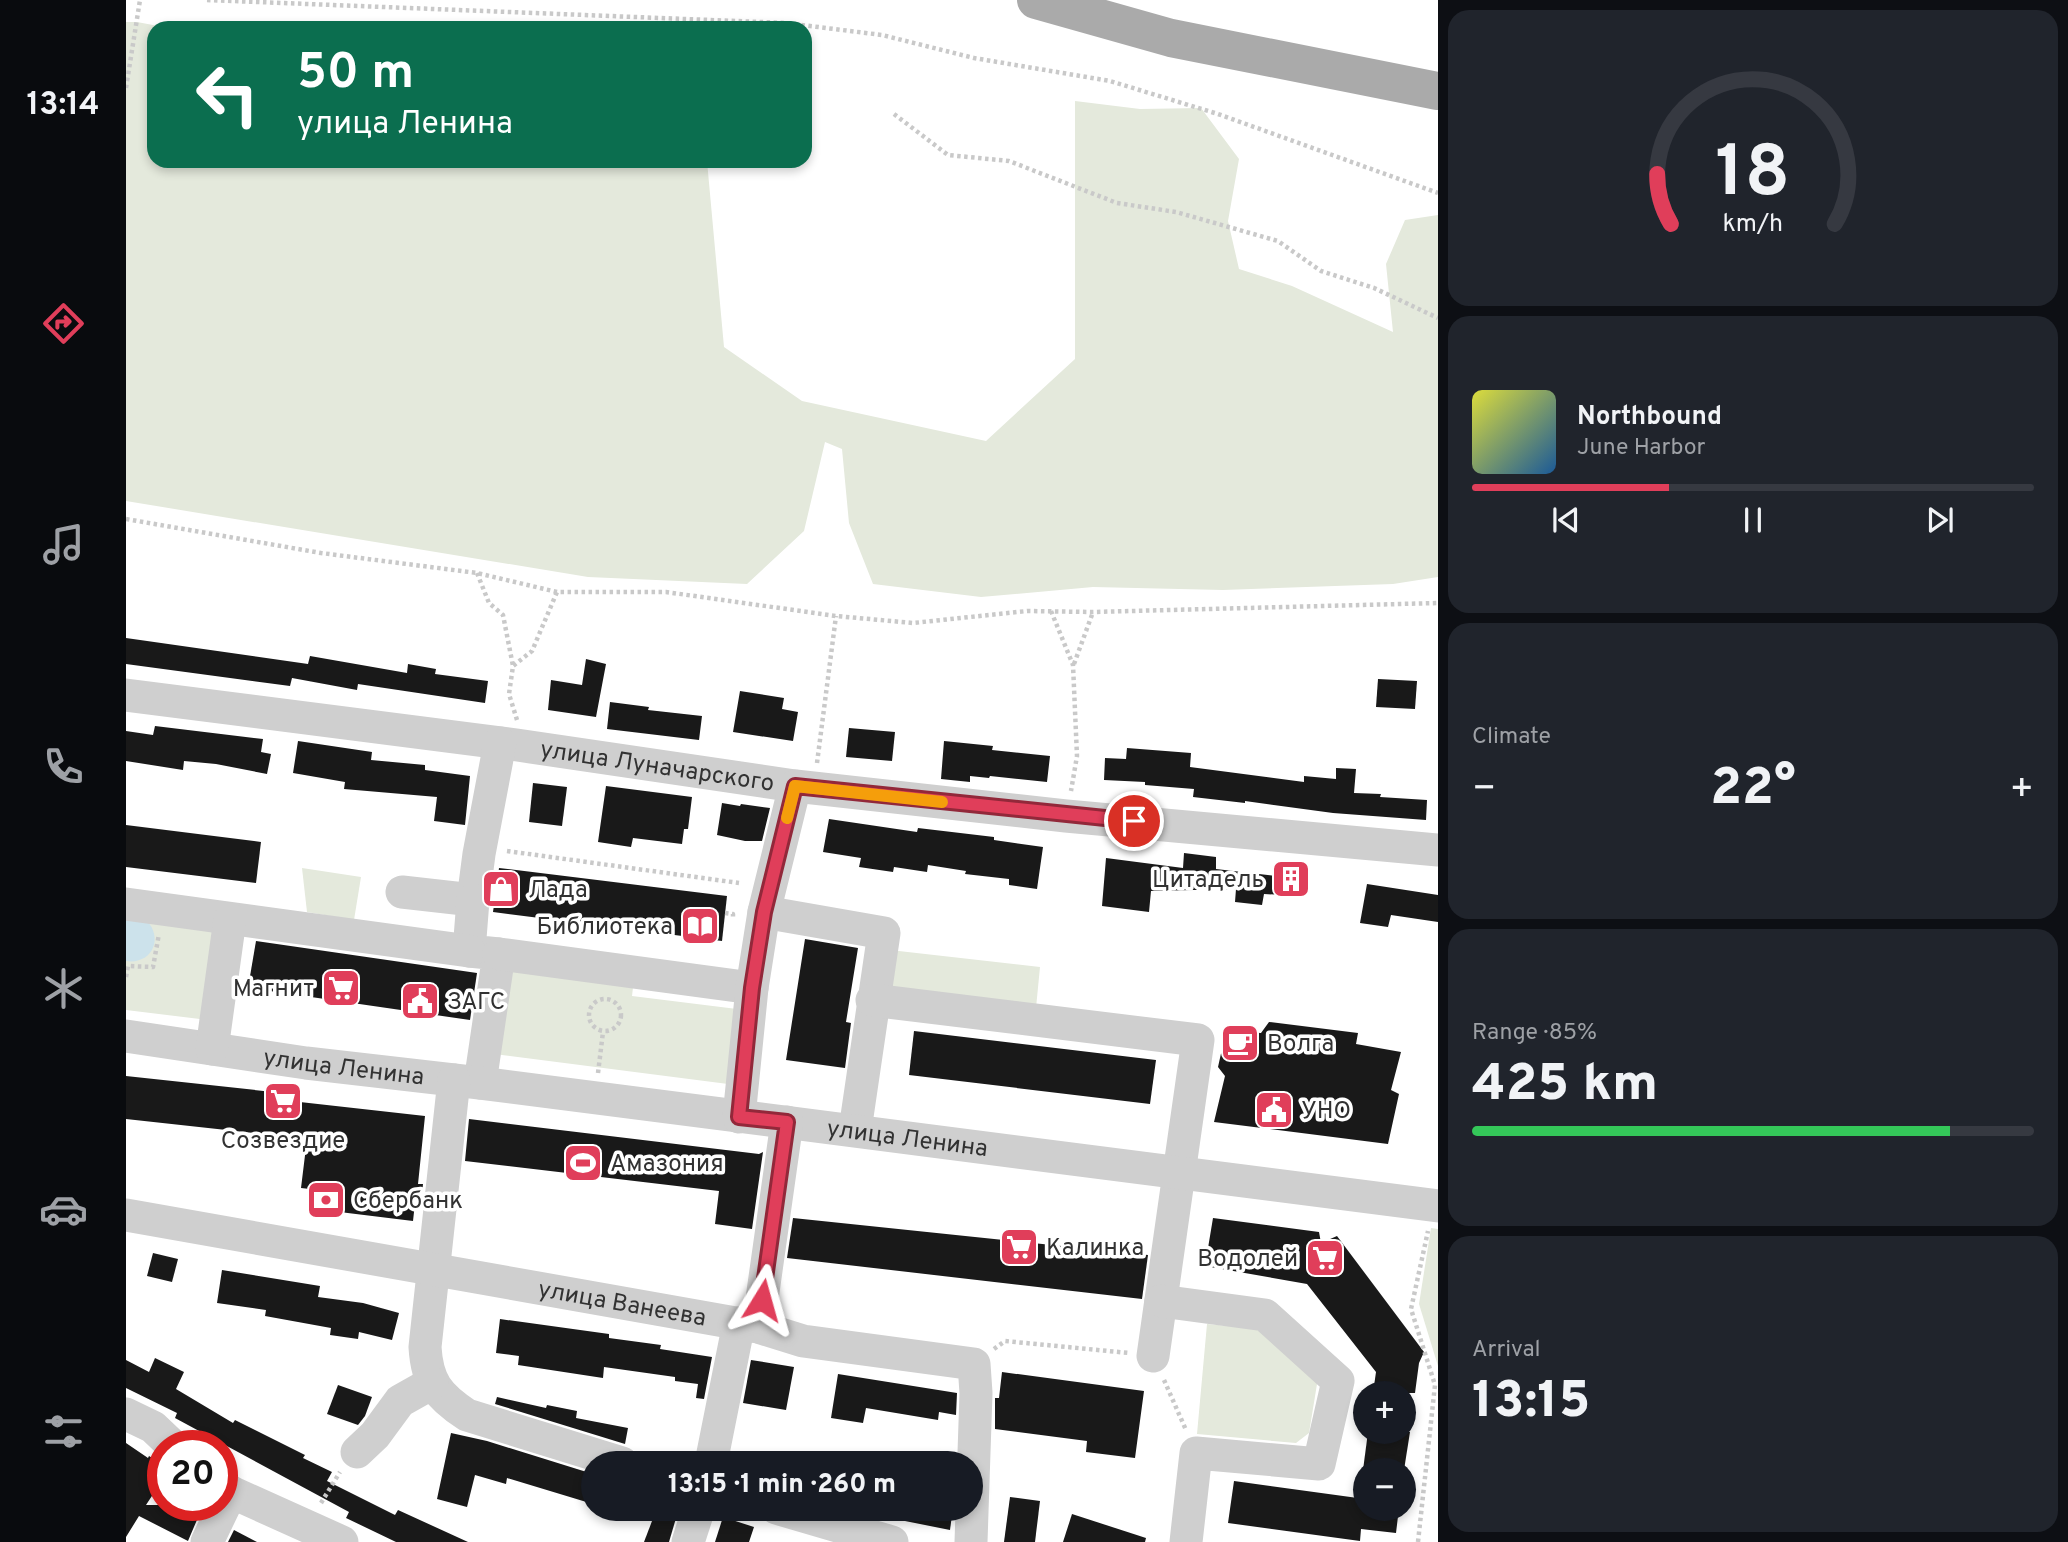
<!DOCTYPE html>
<meta charset="utf-8">
<style>
body{margin:0;font-family:Overpass,sans-serif;background:#20242c;color:#f1f3f6;height:100vh;display:flex;flex-direction:column;font-size:26px;white-space:nowrap}
*{box-sizing:border-box;margin:0}
p{font-size:23px;color:#9ea1a6}
.icon{flex:none;width:38px;height:38px;fill:none;stroke:currentColor;stroke-width:2;stroke-linecap:round;stroke-linejoin:round}
.map{position:relative;flex:1;overflow:hidden}
.sheet{display:flex;flex-direction:column;gap:10px;padding:10px;background:#0d0f14;width:630px}
.sheet>*{flex:none}
.banner{position:absolute;left:21px;top:21px;width:665px;height:147px;border-radius:21px;box-shadow:0 4px 10px #0003;background:#0b6e4f;color:#fff;overflow:hidden}
.controls{position:absolute;left:1227px;top:1381px;display:grid;gap:14px}
.controls a{display:grid;place-items:center;width:63px;height:63px;border-radius:50%;background:#171b24;box-shadow:0 4px 10px #0003;font-size:35px}
.speed{position:absolute;left:21px;top:1430px;display:flex;gap:14px;font-size:35px;font-weight:700;text-align:center}
.speed>*{display:grid;place-content:center;width:91px;height:91px;border-radius:50%;background:#171b24;box-shadow:0 4px 10px #0003;line-height:1}
.speed .limit{border:10px solid #d22;background:#fff;color:#111}
.pin{position:absolute;display:grid;place-items:center;width:60px;height:60px;color:#fff;margin:-30px;border:4px solid #fff;border-radius:50%;box-shadow:0 2px 7px #0007}
.me{position:absolute;width:77px;margin:-38px;rotate:8deg;stroke-linejoin:round;filter:drop-shadow(0 0 5px #0008)}
.turn{display:flex;align-items:center;gap:24px;height:147px;padding:0 35px;font-size:32px}
.turn .icon{width:91px;height:91px;stroke-width:2.5}
.turn b{display:block;font-size:49px;line-height:60px}
.big{font-size:52px;font-weight:800;line-height:1.1}
.sheet .card{flex:1;display:flex;flex-direction:column;justify-content:center;gap:10px;min-width:0;padding:0 24px;border-radius:21px;background:#20242c}
.sheet .dial{align-items:center;gap:0}
.dial svg{height:182px;overflow:visible;fill:none;stroke:#363941;stroke-width:7;stroke-linecap:round;text-anchor:middle}
.dial text{fill:#f1f3f6;stroke:none}
.song{display:flex;align-items:center;gap:21px}
.cover{width:84px;height:84px;border-radius:10px;background:linear-gradient(135deg,hsl(60 70% 55%),hsl(210 70% 35%))}
.played{height:7px;border-radius:4px;background:linear-gradient(90deg,#e03e5a 35%,#363941 35%)}
.keys{display:flex;justify-content:space-around;direction:ltr}
.heat{display:flex;justify-content:space-between;align-items:center;font-size:38px;direction:ltr}
.charge{height:10px;border-radius:5px;background:linear-gradient(90deg,#34c759 85%,#363941 0)}
.trip{position:absolute;left:455px;top:1451px;width:402px;height:70px;border-radius:35px;background:#171b24;box-shadow:0 4px 10px #0003;font-weight:800;line-height:70px;text-align:center}
main{display:flex;flex:1;min-height:0}
.tabs{display:flex;flex-direction:column;width:126px;justify-content:space-around;align-items:center;background:#090b0e;color:#9ea1a6}
.tabs .icon{width:49px;height:49px}
.tabs .current{color:#e03e5a}
.tabs b{font-size:32px;color:#f1f3f6}
.map>svg:first-child{display:block}
</style>
<main>
<nav class="tabs">
<b>13:14</b>
<svg class="icon current" aria-label="directions" viewBox="0 0 24 24"><path d="M12 3l9 9-9 9-9-9zM9 14v-3h6M13 9l2 2-2 2"/></svg>
<svg class="icon" aria-label="music" viewBox="0 0 24 24"><path d="M9 18V5l10-2v13"/><circle cx="6" cy="18" r="3"/><circle cx="16" cy="16" r="3"/></svg>
<svg class="icon" aria-label="phone" viewBox="0 0 24 24"><path d="M5 4h4l2 5-3 2q2 4 5 5l2-3 5 2v4C11 20 4 13 5 4z"/></svg>
<svg class="icon" aria-label="climate" viewBox="0 0 24 24"><path d="M12 3v18M4 7l16 10M4 17L20 7"/></svg>
<svg class="icon" aria-label="car" viewBox="0 0 24 24"><path d="M5 17H2v-5l4-1 3-4h7l3 4 3 1v5h-3M9 17h6M6 11h13"/><circle cx="7" cy="17" r="2"/><circle cx="17" cy="17" r="2"/></svg>
<svg class="icon" aria-label="filters" viewBox="0 0 24 24"><path d="M4 7h16M4 17h16"/><circle cx="9" cy="7" r="2"/><circle cx="15" cy="17" r="2"/></svg>
</nav>
<div class="map">
<svg width="1312" height="1542" viewBox="0 0 1312 1542">
<rect width="100%" height="100%" fill="#fff"/>
<g fill="#e4e9dc">
<path d="M 0,22 L 11,22 L 43,28 L 28,28 L 28,161 L 581,161 L 598,347 L 676,401 L 860,441 L 949,359 L 949,101 L 1014,109 L 1075,108 L 1113,159 L 1102,221 L 1113,269 L 1166,286 L 1267,332 L 1260,264 L 1279,220 L 1312,215 L 1312,577 L 1267,584 L 1097,590 L 967,587 L 855,597 L 747,584 L 723,523 L 716,449 L 699,442 L 678,531 L 621,584 L 462,577 L 0,501 Z"/>
<path d="M 176,868 L 235,877 L 228,920 L 181,912 Z"/>
<path d="M 0,909 L 95,922 L 82,1020 L 0,1010 Z"/>
<path d="M 764,950 L 914,967 L 910,1008 L 759,991 Z"/>
<path d="M 379,962 L 508,979 L 506,996 L 611,1009 L 602,1084 L 368,1054 Z"/>
<path d="M 1305,1228 L 1312,1229 L 1312,1366 L 1293,1304 Z"/>
<path d="M 1081,1324 L 1136,1329 L 1192,1378 L 1183,1433 L 1170,1443 L 1071,1434 Z"/>
</g>
<path fill="#cce2eb" d="M 0,917 L 21,921 C 38,939 25,965 0,961 Z"/>
<g fill="#191919">
<path d="M 0,638 L 182,664 L 184,656 L 281,673 L 282,664 L 310,669 L 309,674 L 362,681 L 359,703 L 232,684 L 231,690 L 166,678 L 164,686 L 0,664 Z"/>
<path d="M 460,659 L 480,664 L 470,717 L 422,710 L 425,680 L 456,685 Z"/>
<path d="M 1252,679 L 1291,681 L 1289,709 L 1250,707 Z"/>
<path d="M 614,691 L 658,698 L 656,709 L 672,712 L 667,741 L 607,732 Z"/>
<path d="M 484,702 L 523,707 L 522,710 L 576,716 L 573,740 L 481,729 Z"/>
<path d="M 29,726 L 137,739 L 135,752 L 145,754 L 141,774 L 90,764 L 58,761 L 57,770 L 0,761 L 0,731 L 27,735 Z"/>
<path d="M 723,728 L 769,732 L 766,761 L 720,757 Z"/>
<path d="M 172,741 L 246,752 L 245,760 L 299,765 L 299,770 L 344,776 L 339,825 L 308,821 L 311,797 L 218,789 L 219,782 L 167,773 Z"/>
<path d="M 818,741 L 867,746 L 866,750 L 924,756 L 921,782 L 864,776 L 863,778 L 844,776 L 844,782 L 815,779 Z"/>
<path d="M 1001,748 L 1065,753 L 1064,767 L 1178,782 L 1178,776 L 1210,779 L 1210,768 L 1230,769 L 1228,793 L 1255,794 L 1254,797 L 1301,800 L 1300,820 L 1207,813 L 1119,801 L 1119,803 L 1067,797 L 1068,789 L 1019,785 L 1019,782 L 978,780 L 979,758 L 1000,759 Z"/>
<path d="M 407,783 L 441,787 L 436,826 L 403,822 Z"/>
<path d="M 480,786 L 566,797 L 562,829 L 558,829 L 556,844 L 507,838 L 505,847 L 472,842 Z"/>
<path d="M 596,803 L 614,806 L 615,804 L 644,808 L 636,841 L 619,841 L 591,835 Z"/>
<path d="M 703,819 L 791,832 L 792,828 L 868,837 L 868,840 L 917,847 L 911,889 L 883,885 L 883,879 L 839,874 L 840,871 L 802,865 L 801,872 L 768,867 L 767,872 L 733,867 L 735,858 L 697,852 Z"/>
<path d="M 0,825 L 135,842 L 130,883 L 0,867 Z"/>
<path d="M 1058,853 L 1090,857 L 1090,869 L 1150,876 L 1151,861 L 1180,864 L 1178,896 L 1138,894 L 1136,905 L 1109,902 L 1110,889 L 1025,891 L 1023,912 L 976,906 L 980,858 L 1057,868 Z"/>
<path d="M 373,868 L 601,896 L 596,941 L 367,912 Z"/>
<path d="M 1241,884 L 1312,895 L 1312,922 L 1265,915 L 1262,927 L 1234,923 Z"/>
<path d="M 679,939 L 732,948 L 720,1022 L 725,1023 L 719,1068 L 660,1060 Z"/>
<path d="M 130,941 L 351,973 L 344,1020 L 122,988 Z"/>
<path d="M 1143,1022 L 1232,1033 L 1230,1044 L 1275,1052 L 1265,1090 L 1273,1094 L 1262,1144 L 1088,1122 L 1099,1076 L 1092,1067 L 1100,1031 L 1135,1033 Z"/>
<path d="M 788,1031 L 1030,1060 L 1024,1104 L 783,1075 Z"/>
<path d="M 0,1076 L 166,1094 L 165,1101 L 299,1116 L 292,1184 L 297,1184 L 295,1204 L 289,1203 L 287,1221 L 181,1208 L 184,1189 L 175,1188 L 181,1139 L 0,1119 Z"/>
<path d="M 343,1119 L 633,1154 L 637,1152 L 626,1229 L 589,1224 L 593,1191 L 339,1161 Z"/>
<path d="M 667,1218 L 1022,1255 L 1016,1299 L 661,1258 Z"/>
<path d="M 1087,1218 L 1193,1232 L 1195,1243 L 1211,1236 L 1298,1352 L 1293,1363 L 1289,1393 L 1247,1393 L 1250,1372 L 1181,1284 L 1079,1266 Z"/>
<path d="M 27,1253 L 52,1259 L 46,1282 L 21,1276 Z"/>
<path d="M 96,1270 L 194,1286 L 192,1297 L 237,1303 L 273,1313 L 266,1340 L 233,1332 L 232,1339 L 204,1335 L 205,1328 L 139,1316 L 140,1310 L 91,1303 Z"/>
<path d="M 374,1319 L 483,1334 L 483,1338 L 535,1345 L 534,1349 L 586,1357 L 578,1399 L 570,1398 L 572,1384 L 549,1381 L 549,1377 L 478,1367 L 477,1378 L 392,1365 L 393,1356 L 370,1353 Z"/>
<path d="M 29,1358 L 58,1372 L 50,1389 L 107,1423 L 109,1420 L 179,1455 L 177,1458 L 206,1472 L 201,1481 L 269,1515 L 272,1510 L 342,1542 L 270,1542 L 220,1518 L 223,1512 L 49,1418 L 51,1413 L 0,1388 L 0,1360 L 23,1372 Z"/>
<path d="M 625,1360 L 668,1367 L 660,1410 L 617,1403 Z"/>
<path d="M 876,1372 L 1018,1391 L 1009,1458 L 960,1452 L 961,1441 L 869,1429 L 869,1398 L 873,1398 Z"/>
<path d="M 712,1374 L 831,1393 L 830,1415 L 813,1412 L 812,1420 L 740,1408 L 737,1423 L 705,1418 Z"/>
<path d="M 212,1385 L 246,1397 L 239,1416 L 232,1425 L 201,1414 Z"/>
<path d="M 371,1397 L 420,1408 L 421,1405 L 451,1411 L 450,1418 L 502,1428 L 499,1444 L 369,1404 Z"/>
<path d="M 1242,1432 L 1284,1432 L 1278,1470 L 1237,1470 Z"/>
<path d="M 325,1433 L 361,1441 L 467,1474 L 467,1504 L 381,1478 L 380,1484 L 349,1475 L 341,1507 L 311,1499 Z"/>
<path d="M 0,1443 L 22,1458 L 23,1456 L 37,1465 L 37,1479 L 20,1505 L 71,1505 L 76,1508 L 62,1541 L 13,1516 L 0,1537 Z"/>
<path d="M 1108,1481 L 1239,1499 L 1239,1508 L 1273,1508 L 1270,1533 L 1235,1529 L 1234,1541 L 1102,1523 Z"/>
<path d="M 884,1497 L 914,1501 L 909,1542 L 878,1542 Z"/>
<path d="M 531,1508 L 553,1508 L 543,1542 L 518,1542 Z"/>
<path d="M 760,1508 L 827,1508 L 824,1530 L 759,1517 Z"/>
<path d="M 946,1514 L 1020,1538 L 1019,1542 L 937,1542 Z"/>
<path d="M 597,1517 L 628,1527 L 623,1542 L 589,1542 Z"/>
<path d="M 108,1530 L 131,1542 L 102,1542 Z"/>
</g>
<g fill="none" stroke-linecap="round" stroke-linejoin="round">
<g stroke="#c9c9c9" stroke-width="4.5" stroke-dasharray="3.5 3.5" stroke-linecap="butt">
<path d="M 81,0 L 660,23 L 756,35 L 848,58 L 984,81 L 1092,114 L 1312,193"/>
<path d="M 0,88 L 14,0"/>
<path d="M 768,114 L 822,155 L 883,161 L 991,203 L 1050,212 L 1152,241 L 1195,271 L 1248,288 L 1312,318"/>
<path d="M 0,519 L 195,553 L 351,573 L 431,592 L 540,592 L 710,616 L 787,623 L 901,611 L 967,612 L 1312,603"/>
<path d="M 351,573 L 363,603 L 377,615 L 387,666"/>
<path d="M 925,611 L 947,665 L 951,756 L 945,791"/>
<path d="M 948,664 L 967,612"/>
<path d="M 391,720 L 383,694 L 387,666 L 406,651 L 431,592"/>
<path d="M 691,763 L 710,616"/>
<path d="M 381,851 L 613,883"/>
<path d="M 599,913 L 607,914 L 607,919"/>
<path d="M 0,977 L 2,966 L 27,967 L 33,934"/>
<circle cx="479" cy="1015" r="16"/>
<path d="M 472,1073 L 477,1032"/>
<path d="M 868,1349 L 879,1341 L 1003,1353"/>
<path d="M 1038,1380 L 1060,1430"/>
<path d="M 195,1503 L 214,1472"/>
<path d="M 1292,1542 L 1309,1385 L 1285,1309 L 1302,1231"/>
</g>
<g stroke="#cfcfcf" stroke-width="33">
<path id="s1" d="M 0,695 L 391,745 L 669,786 L 940,816 L 1312,850"/>
<path d="M 276,892 L 347,900 L 353,854 L 374,743"/>
<path d="M 347,900 L 343,951 L 373,954 L 354,1083"/>
<path d="M 0,904 L 343,951"/>
<path d="M 638,912 L 758,933 L 729,1130"/>
<path d="M 373,954 L 626,988"/>
<path d="M 746,1000 L 1072,1040 L 1027,1356"/>
<path id="s2" d="M 0,1036 L 180,1063 L 354,1083 L 1312,1206"/>
<path d="M 86,1049 L 104,919"/>
<path d="M 328,1080 L 299,1347 C 301,1382 312,1396 341,1415 L 496,1463"/>
<path d="M 613,1117 L 626,988 L 638,912 L 669,786"/>
<path id="s3" d="M 0,1215 L 632,1327 L 677,1341 L 848,1364 L 850,1393 L 845,1542"/>
<path d="M 1035,1301 L 1139,1315 L 1212,1381 L 1193,1464 L 1070,1453 L 1060,1542"/>
<path d="M 632,1327 L 661,1122"/>
<path d="M 0,1414 L 27,1427 L 47,1446"/>
<path d="M 231,1452 L 249,1435 L 274,1401 L 306,1383"/>
<path d="M 585,1463 L 613,1323"/>
<path d="M 96,1485 L 105,1492 L 216,1542"/>
<path d="M 650,1508 L 766,1542"/>
<path d="M 81,1542 L 105,1492"/>
<path d="M 562,1542 L 573,1508"/>
</g>
<path stroke="#aaa" stroke-width="38" d="M 910,0 L 1045,38 L 1312,91"/>
</g>
<g fill="none" stroke-linecap="round" stroke-linejoin="round">
<defs>
<path id="route" d="M 636,1300 L 661,1122 L 613,1117 L 626,988 L 638,912 L 669,786 L 1008,821"/>
</defs>
<use href="#route" stroke="#92283a" stroke-width="18"/>
<use href="#route" stroke="#e03e5a" stroke-width="12"/>
<path stroke="#f59e0b" stroke-width="12" d="M 661,818 L 669,786 L 816,802"/>
</g>
<defs>
<symbol id="building-square" viewBox="-11 -11 22 22"><rect x="-9" y="-9" width="18" height="18" rx="4" fill="#e03e5a" stroke="#fff"/><path d="M-4-6H4V6H1V3H-1V6H-4ZM-2.5-4.3h1.7v1.8h-1.7ZM.8-4.3h1.7v1.8H.8ZM-2.5-1h1.7V.8h-1.7ZM.8-1h1.7V.8H.8Z" fill="#fff"/></symbol>
<symbol id="shop-square" viewBox="-11 -11 22 22"><rect x="-9" y="-9" width="18" height="18" rx="4" fill="#e03e5a" stroke="#fff"/><path d="M-5-2.5h2.3a2.7 3.5 0 0 1 5.4 0H5L5.5 6h-11ZM-1.5-2.5h3a1.5 2.3 0 0 0-3 0Z" fill="#fff"/></symbol>
<symbol id="library-square" viewBox="-11 -11 22 22"><rect x="-9" y="-9" width="18" height="18" rx="4" fill="#e03e5a" stroke="#fff"/><path d="M-6-4Q-3-5.5-.7-3.5V5Q-3 3-6 4ZM6-4Q3-5.5 .7-3.5V5Q3 3 6 4Z" fill="#fff"/></symbol>
<symbol id="supermarket-square" viewBox="-11 -11 22 22"><rect x="-9" y="-9" width="18" height="18" rx="4" fill="#e03e5a" stroke="#fff"/><path d="M-6-5.5h2.5l.6 2H6L4.5 2H-2.5L-4.4-4H-6ZM-1.5 3.2a1.3 1.3 0 1 0 .1 0ZM3 3.2a1.3 1.3 0 1 0 .1 0Z" fill="#fff"/></symbol>
<symbol id="civic-square" viewBox="-11 -11 22 22"><rect x="-9" y="-9" width="18" height="18" rx="4" fill="#e03e5a" stroke="#fff"/><path d="M-.6-6.5H3V-4.5H.6V-3L4-1V1h2V6H-6V1h2V-1L-.6-3ZM-1.2 2.5V6h2.4V2.5Z" fill="#fff"/></symbol>
<symbol id="cafe-square" viewBox="-11 -11 22 22"><rect x="-9" y="-9" width="18" height="18" rx="4" fill="#e03e5a" stroke="#fff"/><path d="M-5.5-4.5H6V0H3Q3 3.5 0 3.5H-2.5Q-5.5 3.5-5.5 0ZM3-3.2v2h1.7v-2ZM-6 4.5H4V6H-6Z" fill="#fff"/></symbol>
<symbol id="stadium-square" viewBox="-11 -11 22 22"><rect x="-9" y="-9" width="18" height="18" rx="4" fill="#e03e5a" stroke="#fff"/><path d="M0-5a6.5 5 0 1 0 0 10a6.5 5 0 1 0 0-10ZM-3.5-1.8h7v3.6h-7Z" fill="#fff"/></symbol>
<symbol id="bank-square" viewBox="-11 -11 22 22"><rect x="-9" y="-9" width="18" height="18" rx="4" fill="#e03e5a" stroke="#fff"/><path d="M-6-4H6V4H-6ZM0-2.3a2.3 2.3 0 1 0 0 4.6a2.3 2.3 0 1 0 0-4.6Z" fill="#fff"/></symbol>
</defs>
<g fill-rule="evenodd">
<use href="#building-square" x="1143" y="857" width="44" height="44"/>
<use href="#shop-square" x="353" y="867" width="44" height="44"/>
<use href="#library-square" x="552" y="904" width="44" height="44"/>
<use href="#supermarket-square" x="193" y="966" width="44" height="44"/>
<use href="#civic-square" x="272" y="979" width="44" height="44"/>
<use href="#cafe-square" x="1092" y="1021" width="44" height="44"/>
<use href="#supermarket-square" x="135" y="1079" width="44" height="44"/>
<use href="#civic-square" x="1126" y="1088" width="44" height="44"/>
<use href="#stadium-square" x="435" y="1141" width="44" height="44"/>
<use href="#bank-square" x="178" y="1178" width="44" height="44"/>
<use href="#supermarket-square" x="871" y="1225" width="44" height="44"/>
<use href="#supermarket-square" x="1177" y="1236" width="44" height="44"/>
</g>
<g text-anchor="middle" stroke-width="7" stroke-linejoin="round" paint-order="stroke">
<g font-size="24" fill="#323232" stroke="#fff">
<text dy="8" stroke="none"><textPath href="#s1" startOffset="536">улица Луначарского</textPath></text>
<text dy="8" stroke="none"><textPath href="#s2" startOffset="220">улица Ленина</textPath></text>
<text dy="8" stroke="none"><textPath href="#s2" startOffset="788">улица Ленина</textPath></text>
<text dy="8" stroke="none"><textPath href="#s3" startOffset="504">улица Ванеева</textPath></text>
</g>
<g font-size="24" fill="#323232" stroke="#fff" text-anchor="start">
<text x="1138" y="887" text-anchor="end">Цитадель</text>
<text x="402" y="897">Лада</text>
<text x="547" y="934" text-anchor="end">Библиотека</text>
<text x="188" y="996" text-anchor="end">Магнит</text>
<text x="321" y="1009">ЗАГС</text>
<text x="1141" y="1051">Волга</text>
<text x="1175" y="1118">УНО</text>
<text x="157" y="1148" text-anchor="middle">Созвездие</text>
<text x="484" y="1171">Амазония</text>
<text x="227" y="1208">Сбербанк</text>
<text x="920" y="1255">Калинка</text>
<text x="1172" y="1266" text-anchor="end">Водолей</text>
</g>
</g>
</svg>
<div class="controls">
<a>+</a>
<a>−</a>
</div>
<div class="speed"><div class="limit">20</div></div>
<div class="pin" style="left:1008px;top:821px;background:#d93025"><svg class="icon" aria-label="arrive" viewBox="0 0 24 24"><path d="M6 21V4h12l-3 4 3 4H6"/></svg></div>
<svg class="me" style="left:636px;top:1300px" viewBox="-20 -20 40 40"><path d="M0-17L14 15 0 8-14 15z" fill="#e03e5a" stroke="#fff" stroke-width="4"/></svg>
<div class="trip">13:15 · 1 min · 260 m</div>
<div class="banner">
<div class="turn"><svg class="icon" aria-label="left" viewBox="0 0 24 24"><path d="M17 20v-9H6M10 6l-5 5 5 5"/></svg><div><b>50 m</b>улица Ленина</div></div>
</div>
</div>
<section class="sheet">
<div class="card dial"><svg viewBox="0 0 100 80">
<path d="M14 69A42 42 0 1 1 86 69"/>
<path d="M14 69A42 42 0 0 1 8 47" stroke="#e03e5a"/>
<text x="50" y="56" font-size="32" font-weight="700">18</text>
<text x="50" y="72" font-size="11">km/h</text>
</svg></div>
<div class="card">
<div class="song"><i class="cover"></i><div><b>Northbound</b><p>June Harbor</p></div></div>
<div class="played"></div>
<div class="keys"><svg class="icon" aria-label="previous" viewBox="0 0 24 24"><path d="M18 5L8 12l10 7zM5 5v14"/></svg><svg class="icon" aria-label="pause" viewBox="0 0 24 24"><path d="M8 5v14M16 5v14"/></svg><svg class="icon" aria-label="next" viewBox="0 0 24 24"><path d="M6 5l10 7-10 7zM19 5v14"/></svg></div>
</div>
<div class="card"><p>Climate</p>
<div class="heat"><a>−</a><b class="big">22°</b><a>+</a></div>
</div>
<div class="card"><p>Range · 85%</p><b class="big">425 km</b><div class="charge"></div></div>
<div class="card"><p>Arrival</p><b class="big">13:15</b></div>
</section>
</main>
